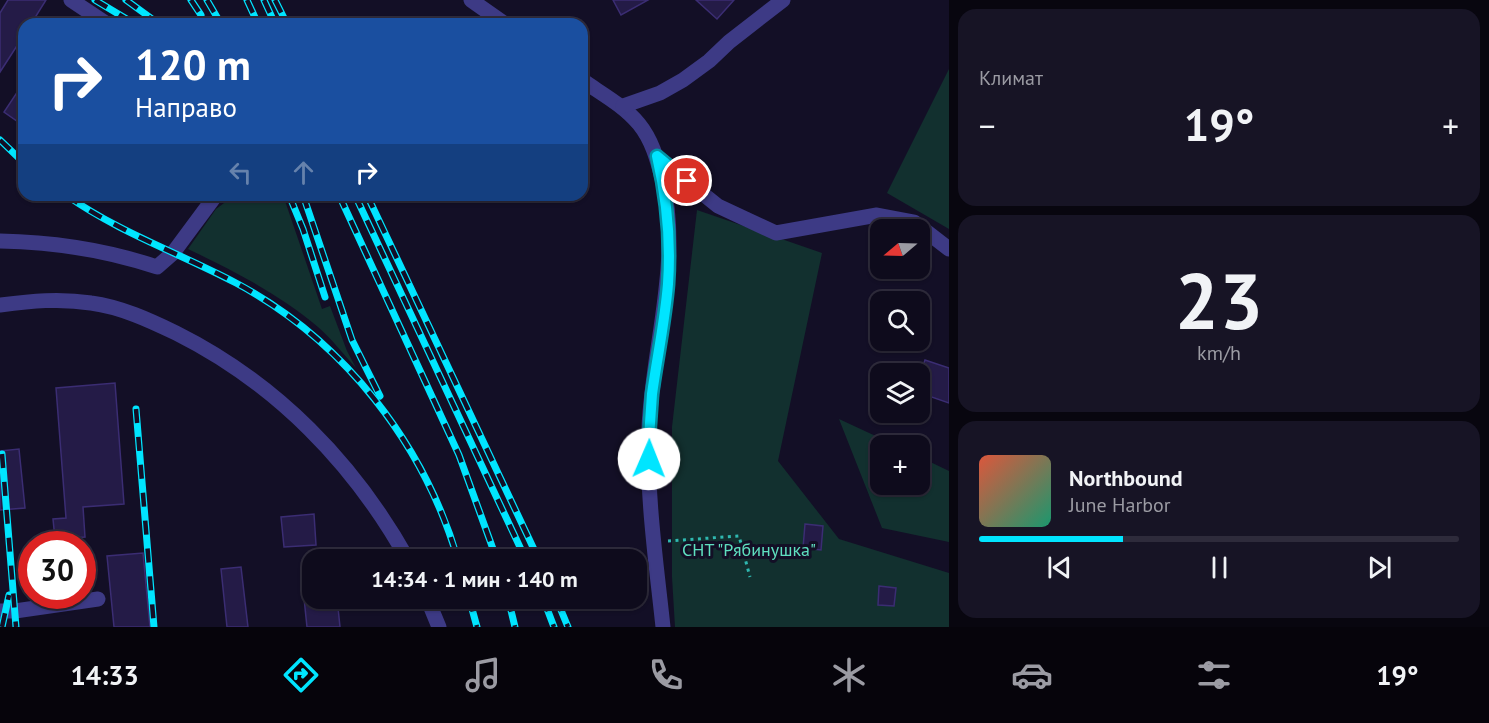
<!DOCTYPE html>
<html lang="ru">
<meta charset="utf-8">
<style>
body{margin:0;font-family:"PT Sans",sans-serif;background:#171425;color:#f1f3f6;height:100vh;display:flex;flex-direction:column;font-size:22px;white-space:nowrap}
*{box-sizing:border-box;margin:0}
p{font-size:20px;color:#9b9ba3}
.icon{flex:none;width:33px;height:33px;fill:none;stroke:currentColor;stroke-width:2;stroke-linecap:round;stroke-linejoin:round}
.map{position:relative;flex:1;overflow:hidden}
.sheet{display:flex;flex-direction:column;gap:9px;padding:9px;background:#08060f;width:540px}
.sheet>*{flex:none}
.guide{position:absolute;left:18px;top:18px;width:570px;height:183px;border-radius:18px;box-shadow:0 2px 4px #0004,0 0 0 2px #2e2b3b;background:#1a4fa0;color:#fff;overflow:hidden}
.needle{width:39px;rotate:251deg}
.tools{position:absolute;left:870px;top:219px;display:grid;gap:12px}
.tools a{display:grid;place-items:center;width:60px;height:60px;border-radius:12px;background:#0e0b1c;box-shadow:0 2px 4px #0004,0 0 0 2px #2e2b3b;font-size:30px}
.speed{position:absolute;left:18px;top:531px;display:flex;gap:12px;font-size:30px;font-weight:700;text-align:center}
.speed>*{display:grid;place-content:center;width:78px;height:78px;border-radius:50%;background:#0e0b1c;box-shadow:0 2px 4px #0004,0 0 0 2px #2e2b3b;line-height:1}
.speed .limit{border:9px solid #d22;background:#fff;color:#111}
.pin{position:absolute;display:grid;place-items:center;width:51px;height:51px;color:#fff;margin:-26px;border:3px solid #fff;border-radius:50%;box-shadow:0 2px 6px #0007}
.me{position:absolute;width:66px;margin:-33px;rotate:1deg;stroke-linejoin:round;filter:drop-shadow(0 0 4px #0008)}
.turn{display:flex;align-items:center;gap:21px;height:126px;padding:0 18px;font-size:27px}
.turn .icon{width:78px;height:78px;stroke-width:2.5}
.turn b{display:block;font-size:42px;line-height:51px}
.lanes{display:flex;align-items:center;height:57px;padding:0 18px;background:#0003;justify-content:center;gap:30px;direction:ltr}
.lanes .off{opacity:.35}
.big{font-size:45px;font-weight:600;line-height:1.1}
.sheet .tile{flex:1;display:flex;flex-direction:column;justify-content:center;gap:9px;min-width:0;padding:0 21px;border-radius:18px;background:#171425}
.sheet .dial{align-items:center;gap:0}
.dial b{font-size:78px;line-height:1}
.song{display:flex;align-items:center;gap:18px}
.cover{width:72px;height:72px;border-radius:9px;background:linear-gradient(135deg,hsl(10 70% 55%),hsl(160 70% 35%))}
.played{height:6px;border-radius:3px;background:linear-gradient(90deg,#00e5ff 30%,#2e2b3b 30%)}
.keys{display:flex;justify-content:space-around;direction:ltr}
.heat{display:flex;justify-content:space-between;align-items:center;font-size:33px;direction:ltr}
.trip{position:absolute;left:302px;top:549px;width:345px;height:60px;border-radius:18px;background:#0e0b1c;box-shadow:0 2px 4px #0004,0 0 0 2px #2e2b3b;font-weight:600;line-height:60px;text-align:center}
.menu{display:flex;height:96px;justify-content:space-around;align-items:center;background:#06040b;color:#9b9ba3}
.menu .icon{width:42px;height:42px}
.menu .active{color:#00e5ff}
.menu b{font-size:27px;color:#f1f3f6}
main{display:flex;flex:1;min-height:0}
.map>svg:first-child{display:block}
</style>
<main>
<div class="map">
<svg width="949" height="627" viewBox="0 0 949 627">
<rect width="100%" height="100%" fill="#130f26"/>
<g fill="#12302f">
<path d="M 949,69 L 949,229 L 887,193 Z"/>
<path d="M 235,195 L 283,195 L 322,309 L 330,306 L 347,351 L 356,368 C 344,355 332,339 318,327 C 279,294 234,271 188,249 L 216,209 Z"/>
<path d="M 697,210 L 822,253 L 778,461 L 839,539 L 949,573 L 949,627 L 675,627 L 672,577 L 672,427 Z"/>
<path d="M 839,419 L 895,445 L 880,446 L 880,484 L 920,484 L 920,457 L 949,471 L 949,542 L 882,528 Z"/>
</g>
<g fill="#241b47" stroke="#3b2d73" stroke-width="1.5">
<path d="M 8,0 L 46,0 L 31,24 L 24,24 L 24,35 L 0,72 L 0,13 Z"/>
<path d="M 613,0 L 648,0 L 621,15 Z"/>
<path d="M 696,0 L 734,0 L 717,19 Z"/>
<path d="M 24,82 L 24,126 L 4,112 Z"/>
<path d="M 925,360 L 949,368 L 949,403 L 920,393 L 920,375 Z"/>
<path d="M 115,383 L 124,504 L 83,507 L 85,537 L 55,539 L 53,519 L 66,518 L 56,388 Z"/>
<path d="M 19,449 L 25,508 L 0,510 L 0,451 Z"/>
<path d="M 314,514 L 316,545 L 284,547 L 281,517 Z"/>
<path d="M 805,524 L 823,526 L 821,550 L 803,548 Z"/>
<path d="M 143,553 L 150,627 L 114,627 L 107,556 Z"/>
<path d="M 241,567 L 248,627 L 227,627 L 221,569 Z"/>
<path d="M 879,586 L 896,588 L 894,606 L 878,605 Z"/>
<path d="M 304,598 L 337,598 L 340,627 L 307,627 Z"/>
</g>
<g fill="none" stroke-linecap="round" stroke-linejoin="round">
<path stroke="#2fb8b0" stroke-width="3" stroke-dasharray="3 4.5" stroke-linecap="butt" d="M 668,541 L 739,536 L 750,577"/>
<g stroke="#3d3a85" stroke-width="15">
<path d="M 71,0 L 107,24"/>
<path d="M 471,0 L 505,24"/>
<path d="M 582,80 C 602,94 623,105 639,124 C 652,140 657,159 662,178 C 682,263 653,343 649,427 C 646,494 656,561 663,627"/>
<path d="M 623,106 L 660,93 L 683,80 L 709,61 L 729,42 L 783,0"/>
<path d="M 657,157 L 718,206 L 776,233 L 877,215 L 914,222 L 949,249"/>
<path d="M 0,241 C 54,242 106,250 157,267 L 173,253 L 216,195"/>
<path d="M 0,305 C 31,301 60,298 91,303 C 121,307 149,320 176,333 C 276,383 354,463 408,560"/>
<path d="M 427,598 L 439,627"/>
<path d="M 0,611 L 15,611 L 98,599"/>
</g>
<defs>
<g id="rail">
<path d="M 95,0 L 135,24"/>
<path d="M 126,0 L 159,24"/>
<path d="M 191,0 L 201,15"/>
<path d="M 207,0 L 221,24"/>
<path d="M 247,0 L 258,24"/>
<path d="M 264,0 L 275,24"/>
<path d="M 275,0 L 287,24"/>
<path d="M 0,140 L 24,163"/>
<path d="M 66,195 C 118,232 179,253 236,283 C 343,340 424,443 458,560"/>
<path d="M 289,195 L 303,229 L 325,297"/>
<path d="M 303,195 L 352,340 L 380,396"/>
<path d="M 339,195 L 459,455 L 497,560"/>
<path d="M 355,195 L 526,560"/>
<path d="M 367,195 L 539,560"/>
<path d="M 136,409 L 154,627"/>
<path d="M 2,454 L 16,627"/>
<path d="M 469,598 L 477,627"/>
<path d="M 508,598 L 515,627"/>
<path d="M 543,598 L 554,627"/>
<path d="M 556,598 L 568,627"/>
<path d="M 2,627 L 9,595"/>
</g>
</defs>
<use href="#rail" stroke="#00e5ff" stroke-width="7"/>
<use href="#rail" stroke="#130f26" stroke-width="4.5" stroke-dasharray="14" stroke-linecap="butt"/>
</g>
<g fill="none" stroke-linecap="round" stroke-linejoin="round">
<defs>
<path id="route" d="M 649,459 C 649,437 650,416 652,394 C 657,358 665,321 668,284 C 671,241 667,199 657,156 L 687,181"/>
</defs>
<use href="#route" stroke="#0095a6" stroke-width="15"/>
<use href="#route" stroke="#00e5ff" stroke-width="10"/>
</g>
<g text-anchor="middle" stroke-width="6" stroke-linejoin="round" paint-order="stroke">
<g font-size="18" fill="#5fe0c0" stroke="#130f26">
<text x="749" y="556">СНТ "Рябинушка"</text>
</g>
</g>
</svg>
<div class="tools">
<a><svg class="needle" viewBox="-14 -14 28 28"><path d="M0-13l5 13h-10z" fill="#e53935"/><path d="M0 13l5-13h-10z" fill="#9b9ba3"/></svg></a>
<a><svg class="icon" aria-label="search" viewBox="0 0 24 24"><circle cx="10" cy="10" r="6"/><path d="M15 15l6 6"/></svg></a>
<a><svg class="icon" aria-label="layers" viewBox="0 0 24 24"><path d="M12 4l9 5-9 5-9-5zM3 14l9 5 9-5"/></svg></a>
<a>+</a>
</div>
<div class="speed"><div class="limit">30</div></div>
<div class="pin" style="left:687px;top:181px;background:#d93025"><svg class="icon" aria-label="arrive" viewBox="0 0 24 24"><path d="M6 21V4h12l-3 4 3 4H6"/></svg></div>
<svg class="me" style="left:649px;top:459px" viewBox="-20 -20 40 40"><circle r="19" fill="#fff"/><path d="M0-13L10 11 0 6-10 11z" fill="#00e5ff"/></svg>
<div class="trip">14:34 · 1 мин · 140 m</div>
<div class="guide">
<div class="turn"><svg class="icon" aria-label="right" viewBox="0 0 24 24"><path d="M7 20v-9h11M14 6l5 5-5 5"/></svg><div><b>120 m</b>Направо</div></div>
<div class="lanes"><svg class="icon off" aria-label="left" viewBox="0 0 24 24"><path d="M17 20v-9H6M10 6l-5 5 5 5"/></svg><svg class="icon off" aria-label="ahead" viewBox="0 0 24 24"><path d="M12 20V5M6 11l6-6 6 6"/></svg><svg class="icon" aria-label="right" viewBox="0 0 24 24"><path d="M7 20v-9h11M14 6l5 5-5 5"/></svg></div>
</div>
</div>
<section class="sheet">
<div class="tile"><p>Климат</p>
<div class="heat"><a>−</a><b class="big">19°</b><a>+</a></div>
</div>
<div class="tile dial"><b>23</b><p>km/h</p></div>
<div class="tile">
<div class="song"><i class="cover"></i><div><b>Northbound</b><p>June Harbor</p></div></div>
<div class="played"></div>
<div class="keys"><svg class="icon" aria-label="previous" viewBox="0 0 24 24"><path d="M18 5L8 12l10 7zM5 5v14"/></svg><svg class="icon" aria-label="pause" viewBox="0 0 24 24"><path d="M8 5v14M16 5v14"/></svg><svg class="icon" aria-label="next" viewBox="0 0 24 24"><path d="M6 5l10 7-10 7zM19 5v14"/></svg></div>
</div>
</section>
</main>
<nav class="menu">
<b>14:33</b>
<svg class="icon active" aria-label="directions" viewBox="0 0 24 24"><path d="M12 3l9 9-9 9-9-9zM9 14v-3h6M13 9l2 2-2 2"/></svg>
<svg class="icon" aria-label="music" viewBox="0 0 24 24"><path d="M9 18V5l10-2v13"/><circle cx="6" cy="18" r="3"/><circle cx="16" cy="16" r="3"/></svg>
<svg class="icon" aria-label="phone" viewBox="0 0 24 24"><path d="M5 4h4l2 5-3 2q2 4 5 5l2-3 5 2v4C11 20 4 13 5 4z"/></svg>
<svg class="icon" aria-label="climate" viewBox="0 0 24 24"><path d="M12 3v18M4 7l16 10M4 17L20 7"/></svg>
<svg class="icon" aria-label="car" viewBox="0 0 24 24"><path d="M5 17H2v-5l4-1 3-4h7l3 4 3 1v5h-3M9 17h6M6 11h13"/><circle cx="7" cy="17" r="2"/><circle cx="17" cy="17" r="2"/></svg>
<svg class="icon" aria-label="filters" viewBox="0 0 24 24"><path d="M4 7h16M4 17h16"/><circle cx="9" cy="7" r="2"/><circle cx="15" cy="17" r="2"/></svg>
<b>19°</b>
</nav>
